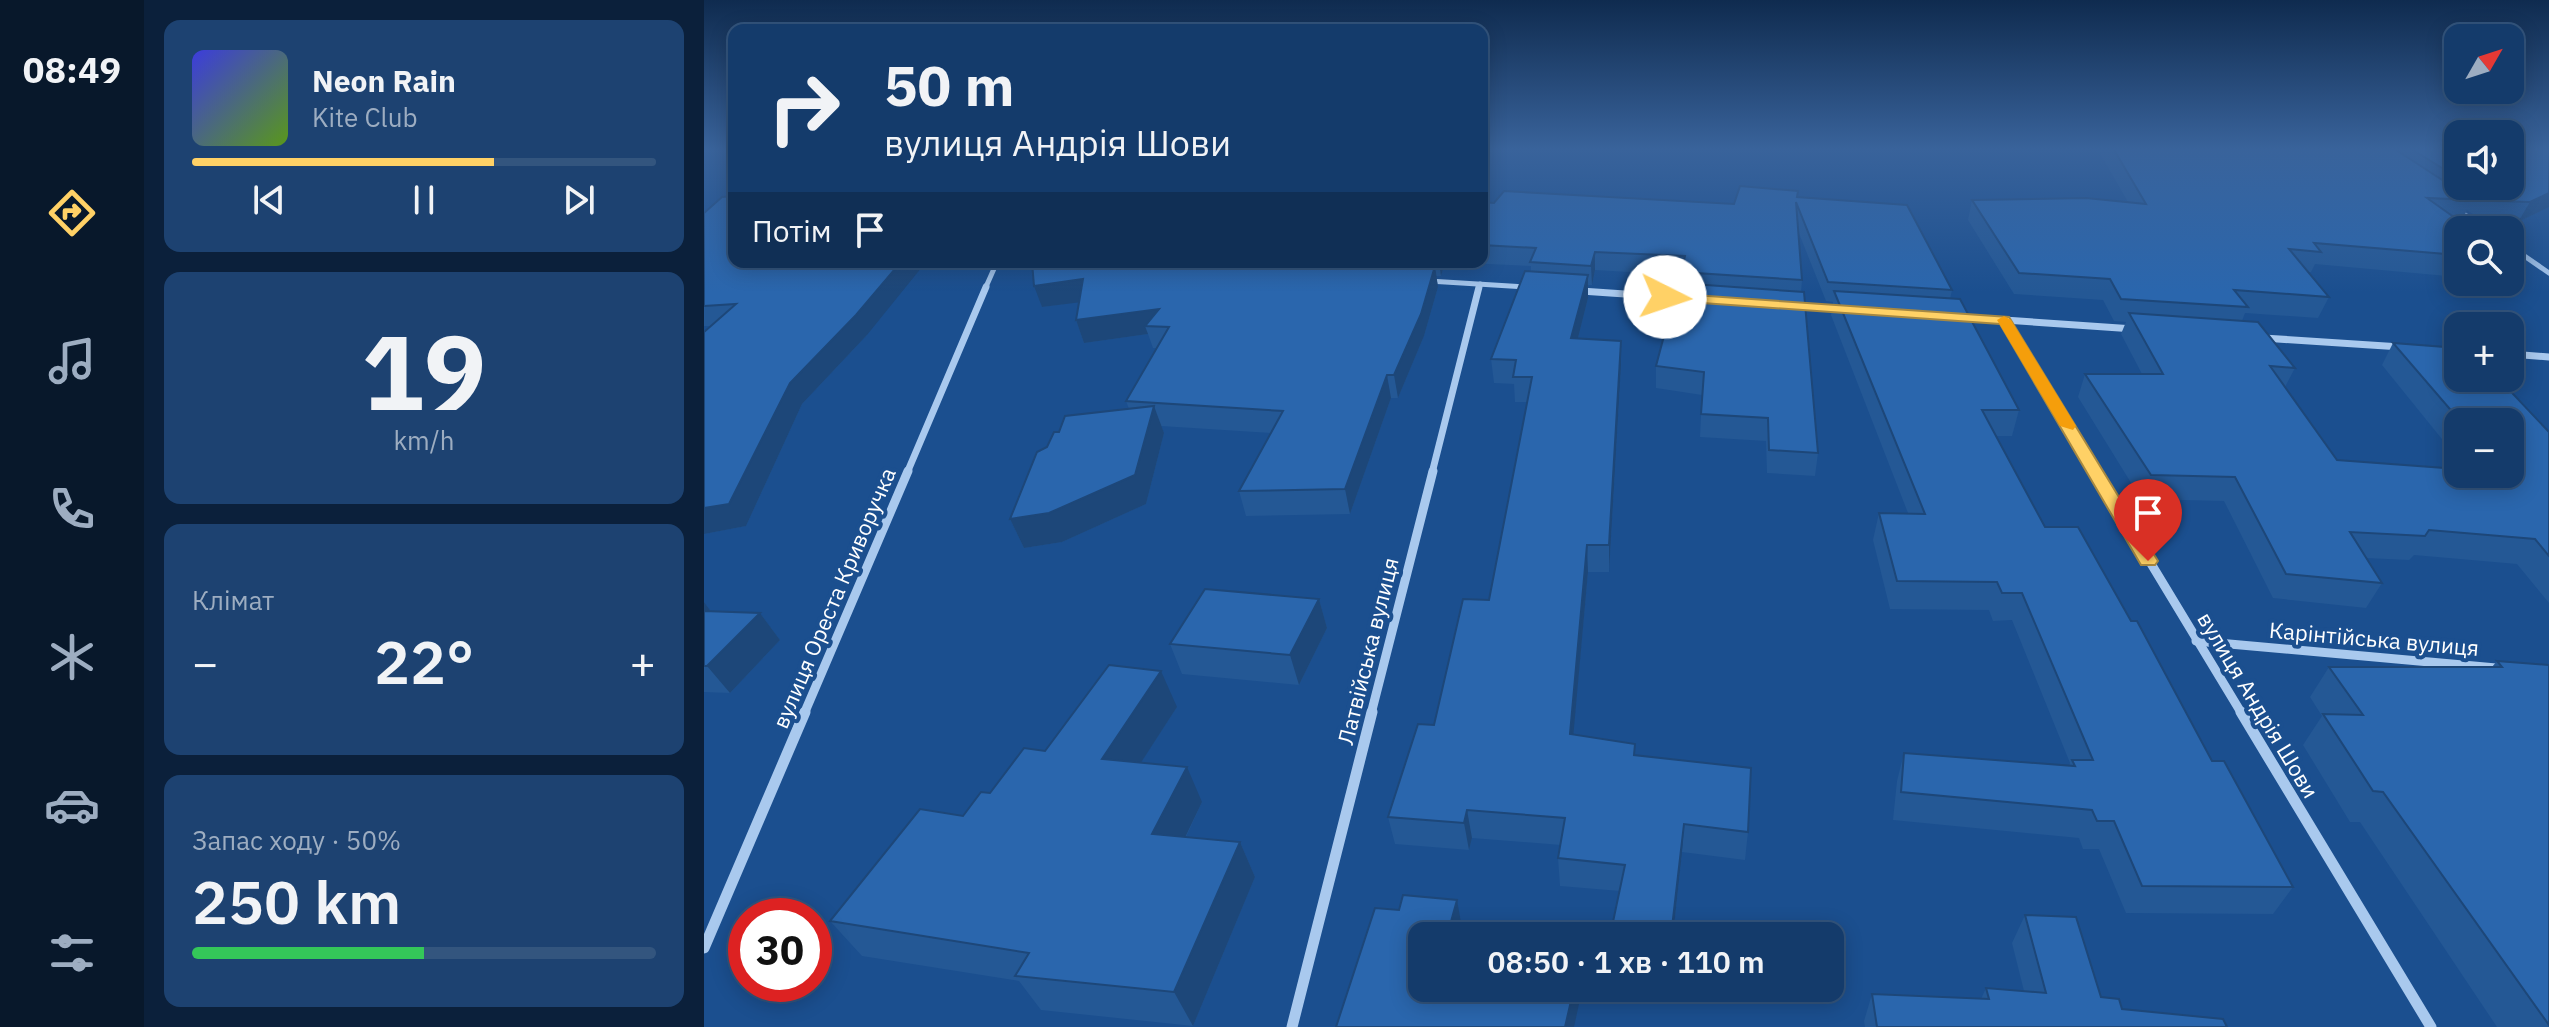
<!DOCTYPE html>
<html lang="uk">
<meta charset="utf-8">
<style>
body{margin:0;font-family:"IBM Plex Sans",sans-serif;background:#1d4271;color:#f1f3f6;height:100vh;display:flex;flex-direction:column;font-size:30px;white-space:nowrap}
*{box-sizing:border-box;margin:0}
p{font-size:26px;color:#9dadc1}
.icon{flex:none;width:44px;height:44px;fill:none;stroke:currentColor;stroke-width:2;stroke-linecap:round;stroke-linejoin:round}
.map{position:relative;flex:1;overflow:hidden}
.side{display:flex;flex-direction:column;gap:20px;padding:20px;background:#0b203b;width:560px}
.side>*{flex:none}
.banner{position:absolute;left:24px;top:24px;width:760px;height:244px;border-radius:16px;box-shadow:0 4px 20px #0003,0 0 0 2px #33557e;background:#143b6b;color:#f1f3f6;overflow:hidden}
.needle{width:52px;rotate:51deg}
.fabs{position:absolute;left:1740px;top:24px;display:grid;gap:16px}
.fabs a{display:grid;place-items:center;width:80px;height:80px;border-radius:16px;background:#143b6b;box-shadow:0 4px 20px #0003,0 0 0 2px #33557e;font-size:40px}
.speed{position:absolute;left:24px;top:898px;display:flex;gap:16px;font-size:40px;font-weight:700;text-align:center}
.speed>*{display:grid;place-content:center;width:104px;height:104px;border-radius:50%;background:#143b6b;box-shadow:0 4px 20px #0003,0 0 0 2px #33557e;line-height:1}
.speed .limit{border:12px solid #d22;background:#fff;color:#111}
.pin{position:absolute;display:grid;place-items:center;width:68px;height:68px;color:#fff;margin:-82px -34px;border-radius:50% 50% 50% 0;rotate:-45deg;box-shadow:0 0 8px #0007}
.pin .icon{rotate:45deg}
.me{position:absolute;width:88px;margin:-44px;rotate:94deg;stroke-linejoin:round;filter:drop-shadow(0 0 6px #0008)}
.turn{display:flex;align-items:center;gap:28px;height:168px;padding:0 24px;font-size:36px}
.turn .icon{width:104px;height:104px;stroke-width:2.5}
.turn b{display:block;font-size:56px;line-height:68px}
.then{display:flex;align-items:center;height:76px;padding:0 24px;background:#0003;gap:16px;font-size:30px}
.big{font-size:60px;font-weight:600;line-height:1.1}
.side .card{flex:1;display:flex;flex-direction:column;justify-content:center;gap:12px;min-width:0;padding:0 28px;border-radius:16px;background:#1d4271}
.side .dial{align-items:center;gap:0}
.dial b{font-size:104px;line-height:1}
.song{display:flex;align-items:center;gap:24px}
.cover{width:96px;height:96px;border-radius:12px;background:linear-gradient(135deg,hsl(240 70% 55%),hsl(90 70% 35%))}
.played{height:8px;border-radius:4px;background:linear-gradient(90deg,#ffd166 65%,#33557e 65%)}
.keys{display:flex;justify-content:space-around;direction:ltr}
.heat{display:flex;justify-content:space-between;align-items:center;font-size:44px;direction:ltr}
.charge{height:12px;border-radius:6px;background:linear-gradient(90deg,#34c759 50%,#33557e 0)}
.trip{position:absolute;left:704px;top:922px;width:436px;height:80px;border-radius:16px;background:#143b6b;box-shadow:0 4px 20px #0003,0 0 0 2px #33557e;font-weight:600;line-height:80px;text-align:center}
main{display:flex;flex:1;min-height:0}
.menu{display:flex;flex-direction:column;width:144px;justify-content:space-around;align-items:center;background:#08182b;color:#9dadc1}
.menu .icon{width:56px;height:56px}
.menu .active{color:#ffd166}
.menu b{font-size:36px;color:#f1f3f6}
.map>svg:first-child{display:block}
</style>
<main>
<nav class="menu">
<b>08:49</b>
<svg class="icon active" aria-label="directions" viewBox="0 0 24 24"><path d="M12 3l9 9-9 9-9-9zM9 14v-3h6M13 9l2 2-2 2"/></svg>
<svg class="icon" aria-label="music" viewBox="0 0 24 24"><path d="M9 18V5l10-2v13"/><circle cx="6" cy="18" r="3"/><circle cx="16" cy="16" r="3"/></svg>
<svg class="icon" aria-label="phone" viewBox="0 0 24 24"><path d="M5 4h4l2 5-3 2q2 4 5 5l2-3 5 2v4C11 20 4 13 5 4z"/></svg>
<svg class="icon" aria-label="climate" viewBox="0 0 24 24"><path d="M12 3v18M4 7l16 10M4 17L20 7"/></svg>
<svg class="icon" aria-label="car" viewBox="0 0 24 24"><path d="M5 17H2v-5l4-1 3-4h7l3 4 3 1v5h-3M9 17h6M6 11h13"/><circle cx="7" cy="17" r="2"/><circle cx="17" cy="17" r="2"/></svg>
<svg class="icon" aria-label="filters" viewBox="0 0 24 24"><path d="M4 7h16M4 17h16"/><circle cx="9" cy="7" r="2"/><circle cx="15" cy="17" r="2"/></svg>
</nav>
<section class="side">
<div class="card">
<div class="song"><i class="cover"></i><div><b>Neon Rain</b><p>Kite Club</p></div></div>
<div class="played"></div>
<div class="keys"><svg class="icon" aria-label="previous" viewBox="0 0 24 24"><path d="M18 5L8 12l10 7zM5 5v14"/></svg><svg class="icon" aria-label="pause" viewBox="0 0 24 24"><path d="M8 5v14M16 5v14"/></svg><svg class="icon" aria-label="next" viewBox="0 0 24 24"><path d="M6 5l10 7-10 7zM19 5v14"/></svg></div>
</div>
<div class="card dial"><b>19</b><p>km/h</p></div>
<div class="card"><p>Клімат</p>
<div class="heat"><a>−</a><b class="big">22°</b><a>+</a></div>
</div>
<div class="card"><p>Запас ходу · 50%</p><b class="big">250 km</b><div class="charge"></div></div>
</section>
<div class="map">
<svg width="1845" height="1027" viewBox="0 0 1845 1027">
<rect width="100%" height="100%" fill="#1b4f8f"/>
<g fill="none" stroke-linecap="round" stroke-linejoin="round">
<g stroke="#a9c9ee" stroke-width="5">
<path d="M 1754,210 L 1783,230"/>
<path d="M 1806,246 L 1845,273"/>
<path d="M 725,281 L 823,287"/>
<path d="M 281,289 L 293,262"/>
<path d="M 775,289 L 776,284"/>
</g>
<g stroke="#a9c9ee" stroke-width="7">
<path d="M 877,291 L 979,298"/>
<path d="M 1092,306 L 1139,309"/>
<path d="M 1256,317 L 1430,329"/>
<path d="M 1300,320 L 1393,473"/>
<path d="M 1559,338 L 1697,347"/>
<path d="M 1806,354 L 1845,357"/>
<path d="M 203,473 L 282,287"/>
<path d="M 728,473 L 775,287"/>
</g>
<g stroke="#a9c9ee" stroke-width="9">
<path d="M 1391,471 L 1538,714"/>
<path d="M 1492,641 L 1792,668"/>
<path d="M 100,714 L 204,471"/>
<path d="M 667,714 L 729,471"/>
</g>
<g stroke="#a9c9ee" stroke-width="11">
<path d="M 1537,712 L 1727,1027"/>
<path d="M 0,948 L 101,712"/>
<path d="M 588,1027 L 668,712"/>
</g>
</g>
<g fill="#245895">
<path d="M 1393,148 L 1754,148 L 1754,186 L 1806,186 L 1845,207 L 1814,222 L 1779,221 L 1763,210 L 1758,220 L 1753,219 L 1754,277 L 1611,264 L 1607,272 L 1605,272 L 1625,297 L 1614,318 L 1541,313 L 1538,321 L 1591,368 L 1581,387 L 1633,460 L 1806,474 L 1806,422 L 1754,422 L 1754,459 L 1678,365 L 1689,343 L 1845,432 L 1845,603 L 1813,564 L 1710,555 L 1705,560 L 1662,558 L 1678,583 L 1662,608 L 1569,598 L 1520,501 L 1437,499 L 1374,397 L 1381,374 L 1438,374 L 1417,334 L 1422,322 L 1410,321 L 1399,300 L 1310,294 L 1264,220 L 1268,200 L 1424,202 Z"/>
<path d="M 1093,197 L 1248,290 L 1246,299 L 1315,410 L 1308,436 L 1292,436 L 1341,527 L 1427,621 L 1508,761 L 1589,887 L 1569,914 L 1422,913 L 1395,849 L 1379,849 L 1375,838 L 1189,820 L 1193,781 L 1200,753 L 1365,766 L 1366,763 L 1308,620 L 1289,621 L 1285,610 L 1186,609 L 1169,540 L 1175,513 L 1204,513 L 1127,315 L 1129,302 L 1122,301 L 1094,231 L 1098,280 L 1097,292 L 1114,453 L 1111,476 L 1063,473 L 1062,441 L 996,437 L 998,395 L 952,388 L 952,366 L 976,284 L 977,275 L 891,270 L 888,285 L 884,285 L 884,298 L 874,338 L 917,341 L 917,365 L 905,572 L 884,572 L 869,734 L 931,744 L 931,755 L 1044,832 L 1041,860 L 978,852 L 969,936 L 906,936 L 916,891 L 856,886 L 854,858 L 857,845 L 768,838 L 765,850 L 691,844 L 684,817 L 730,725 L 785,600 L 823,402 L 811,402 L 810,384 L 790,383 L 787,359 L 827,272 L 827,266 L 741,262 L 737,276 L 732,276 L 734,287 L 720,336 L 694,398 L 687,398 L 646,514 L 542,516 L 535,491 L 567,433 L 457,426 L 460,433 L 442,504 L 358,542 L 320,548 L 306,519 L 343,447 L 355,432 L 425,409 L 422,401 L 452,348 L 449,348 L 444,334 L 380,343 L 372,320 L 375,302 L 338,307 L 328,262 L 778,262 L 778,202 L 1030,204 Z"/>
<path d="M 0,213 L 163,335 L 98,404 L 42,526 L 0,534 L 0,332 L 7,326 L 0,326 Z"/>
<path d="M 615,599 L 623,628 L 595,685 L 478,674 L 466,644 Z"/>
<path d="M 0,602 L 6,610 L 4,611 L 56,613 L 76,640 L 26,693 L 0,692 Z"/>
<path d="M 1793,661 L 1845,665 L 1845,1027 L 1793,1027 L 1656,822 L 1646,822 L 1599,745 L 1618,716 L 1606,697 L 1625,667 L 1788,667 Z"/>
<path d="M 473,707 L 437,762 L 498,802 L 482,837 L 536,842 L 551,877 L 489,1026 L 337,1010 L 315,981 L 158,956 L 126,921 L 286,793 L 341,751 Z"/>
<path d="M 1321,915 L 1397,997 L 1418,1009 L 1523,1027 L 1161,1027 L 1160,1021 L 1168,994 L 1277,999 L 1282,988 L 1320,991 L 1308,943 Z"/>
<path d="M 938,988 L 963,988 L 962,993 Z"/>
</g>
<g fill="#1d4779">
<path d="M 1845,193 L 1845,207 L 1814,222 L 1826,202 Z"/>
<path d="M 891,252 L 891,270 L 888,285 L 887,266 Z"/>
<path d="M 197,262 L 222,262 L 163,335 L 98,404 L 42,526 L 0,534 L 0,508 L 86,383 Z"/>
<path d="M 735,262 L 741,262 L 737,276 Z"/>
<path d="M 731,266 L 734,287 L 720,336 L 694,398 L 690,375 Z"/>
<path d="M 884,275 L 884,298 L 868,362 L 867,338 Z"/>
<path d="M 379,279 L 386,301 L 338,307 L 330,286 Z"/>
<path d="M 455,309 L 441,326 L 444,334 L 380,343 L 372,320 Z"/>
<path d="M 917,341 L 917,365 L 905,572 L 905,545 Z"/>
<path d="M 683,375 L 687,398 L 646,514 L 641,489 Z"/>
<path d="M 450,406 L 460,433 L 442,504 L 358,542 L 320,548 L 306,519 Z"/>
<path d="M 883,545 L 884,572 L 867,761 L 866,734 Z"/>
<path d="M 615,599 L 623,628 L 595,685 L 586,655 Z"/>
<path d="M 0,602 L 6,610 L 0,615 Z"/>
<path d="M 56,613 L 76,640 L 26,693 L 3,666 Z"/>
<path d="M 457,671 L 473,707 L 416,795 L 398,759 Z"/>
<path d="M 483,767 L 498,802 L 466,869 L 448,834 Z"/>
<path d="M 763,810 L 768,838 L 765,850 L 760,823 Z"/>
<path d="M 980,824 L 978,852 L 969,936 L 967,936 Z"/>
<path d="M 536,842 L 551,877 L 489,1026 L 470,992 Z"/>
<path d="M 753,900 L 758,928 L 757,936 L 743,936 Z"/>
<path d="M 870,988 L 878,988 L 878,990 L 870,1027 L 861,1027 Z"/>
</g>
<g fill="#2a66ad" stroke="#1d4779" stroke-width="2">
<path d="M 1409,148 L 1689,148 L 1769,200 L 1723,198 L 1768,230 L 1754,230 L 1754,255 L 1610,243 L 1617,252 L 1585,249 L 1625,297 L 1530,290 L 1544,307 L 1417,299 L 1406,279 L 1315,273 L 1268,200 L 1382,198 L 1442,204 Z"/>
<path d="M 1706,148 L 1754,148 L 1754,178 Z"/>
<path d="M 1806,148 L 1845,148 L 1845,193 L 1826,202 L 1790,201 L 1766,186 L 1806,186 Z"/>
<path d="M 1036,186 L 1094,191 L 1093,197 L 1203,205 L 1248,290 L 1124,282 L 1092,202 L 1098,280 L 977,272 L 981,256 L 891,252 L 887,266 L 826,262 L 832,248 L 778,245 L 778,202 L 790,203 L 800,191 L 1030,204 Z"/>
<path d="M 30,196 L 30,262 L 197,262 L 152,315 L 86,383 L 25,504 L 0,508 L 0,332 L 32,304 L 0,306 L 0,213 L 18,197 Z"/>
<path d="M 328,262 L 671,262 L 731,266 L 717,314 L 690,375 L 683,375 L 641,489 L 535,491 L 579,411 L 422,401 L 465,327 L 441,326 L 455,309 L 372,320 L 379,279 L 330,286 Z"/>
<path d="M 821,271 L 884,275 L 867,338 L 917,341 L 905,545 L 883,545 L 866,734 L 931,744 L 930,755 L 1047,768 L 1044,832 L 980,824 L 967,936 L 906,936 L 921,865 L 854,858 L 861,818 L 763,810 L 760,823 L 684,817 L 714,724 L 730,725 L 759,599 L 785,600 L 828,377 L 809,377 L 812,360 L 787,359 Z"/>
<path d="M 974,283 L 1100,292 L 1114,453 L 1065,450 L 1064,418 L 997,414 L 1000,372 L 952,366 Z"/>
<path d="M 1130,291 L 1256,299 L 1315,410 L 1278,410 L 1341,527 L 1374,527 L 1427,621 L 1433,621 L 1508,761 L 1520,761 L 1589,887 L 1438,886 L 1410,821 L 1393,821 L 1388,810 L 1197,792 L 1200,753 L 1371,766 L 1368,760 L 1389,760 L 1318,593 L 1298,593 L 1293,582 L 1193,581 L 1175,513 L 1221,514 Z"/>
<path d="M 1425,313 L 1554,322 L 1591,368 L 1566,366 L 1633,460 L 1754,469 L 1754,474 L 1806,474 L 1806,422 L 1757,422 L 1689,343 L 1754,348 L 1754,378 L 1794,378 L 1845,432 L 1845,556 L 1831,539 L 1725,530 L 1721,536 L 1646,532 L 1678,583 L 1582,574 L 1531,477 L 1447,475 L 1381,374 L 1459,374 Z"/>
<path d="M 450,406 L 431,475 L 345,513 L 306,519 L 333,452 L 343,447 L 350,432 L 355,432 L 361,416 Z"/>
<path d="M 501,589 L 615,599 L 586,655 L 466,644 Z"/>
<path d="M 0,611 L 56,613 L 3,666 L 0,666 Z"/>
<path d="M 1793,661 L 1845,665 L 1845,1025 L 1679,792 L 1669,791 L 1619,714 L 1659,715 L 1625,667 L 1798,667 Z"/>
<path d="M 405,665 L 457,671 L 398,759 L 483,767 L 448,834 L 536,842 L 470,992 L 311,976 L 325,953 L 126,921 L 216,809 L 259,816 L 277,792 L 286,793 L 320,748 L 341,751 Z"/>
<path d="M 699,895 L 753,900 L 743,936 L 718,936 L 718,988 L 870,988 L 861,1027 L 632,1027 L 671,908 L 695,910 Z"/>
<path d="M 1321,915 L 1372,917 L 1397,997 L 1415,999 L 1418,1009 L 1519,1019 L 1523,1027 L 1173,1027 L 1168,994 L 1285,999 L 1282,988 L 1342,993 Z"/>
</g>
<linearGradient id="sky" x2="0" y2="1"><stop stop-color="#0f2b4f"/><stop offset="0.51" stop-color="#39639b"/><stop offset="1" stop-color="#39639b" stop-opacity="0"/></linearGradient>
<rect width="1845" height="292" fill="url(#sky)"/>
<path fill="#ffd166" stroke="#a68842" stroke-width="2" d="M 961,293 L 1305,317 L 1454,561 L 1451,565 L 1437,565 L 1296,324 L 956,300 L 956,294 Z"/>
<path fill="#f59e0b" d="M 1300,316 L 1307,320 L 1372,426 L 1369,430 L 1356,426 L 1293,320 Z"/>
<g text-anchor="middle" stroke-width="8" stroke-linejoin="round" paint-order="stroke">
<g font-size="22" fill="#fff" stroke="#1b4f8f">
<text transform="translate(130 598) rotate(-67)" y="8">вулиця Ореста Криворучка</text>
<text transform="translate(1670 639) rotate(5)" y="8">Карінтійська вулиця</text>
<text transform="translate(664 651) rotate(-76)" y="8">Латвійська вулиця</text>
<text transform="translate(1554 705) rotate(59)" y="8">вулиця Андрія Шови</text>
</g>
</g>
</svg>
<div class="fabs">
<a><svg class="needle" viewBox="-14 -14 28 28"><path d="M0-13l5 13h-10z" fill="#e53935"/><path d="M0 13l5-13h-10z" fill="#9dadc1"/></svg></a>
<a><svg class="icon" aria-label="sound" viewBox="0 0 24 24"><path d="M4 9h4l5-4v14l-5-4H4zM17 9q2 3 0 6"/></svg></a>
<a><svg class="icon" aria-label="search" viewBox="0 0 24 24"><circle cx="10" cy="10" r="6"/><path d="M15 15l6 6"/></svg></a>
<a>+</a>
<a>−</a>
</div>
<div class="speed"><div class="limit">30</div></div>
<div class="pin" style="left:1444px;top:561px;background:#d93025"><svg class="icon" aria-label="arrive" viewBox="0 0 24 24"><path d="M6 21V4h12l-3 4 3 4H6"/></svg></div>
<svg class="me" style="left:961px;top:297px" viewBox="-20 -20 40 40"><circle r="19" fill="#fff"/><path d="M0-13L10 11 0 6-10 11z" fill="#ffd166"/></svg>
<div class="trip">08:50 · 1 хв · 110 m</div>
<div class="banner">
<div class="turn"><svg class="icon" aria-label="right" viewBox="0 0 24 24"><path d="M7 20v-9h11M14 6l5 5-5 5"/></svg><div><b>50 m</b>вулиця Андрія Шови</div></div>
<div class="then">Потім<svg class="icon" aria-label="arrive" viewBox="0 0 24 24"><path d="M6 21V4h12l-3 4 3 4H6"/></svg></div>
</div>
</div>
</main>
